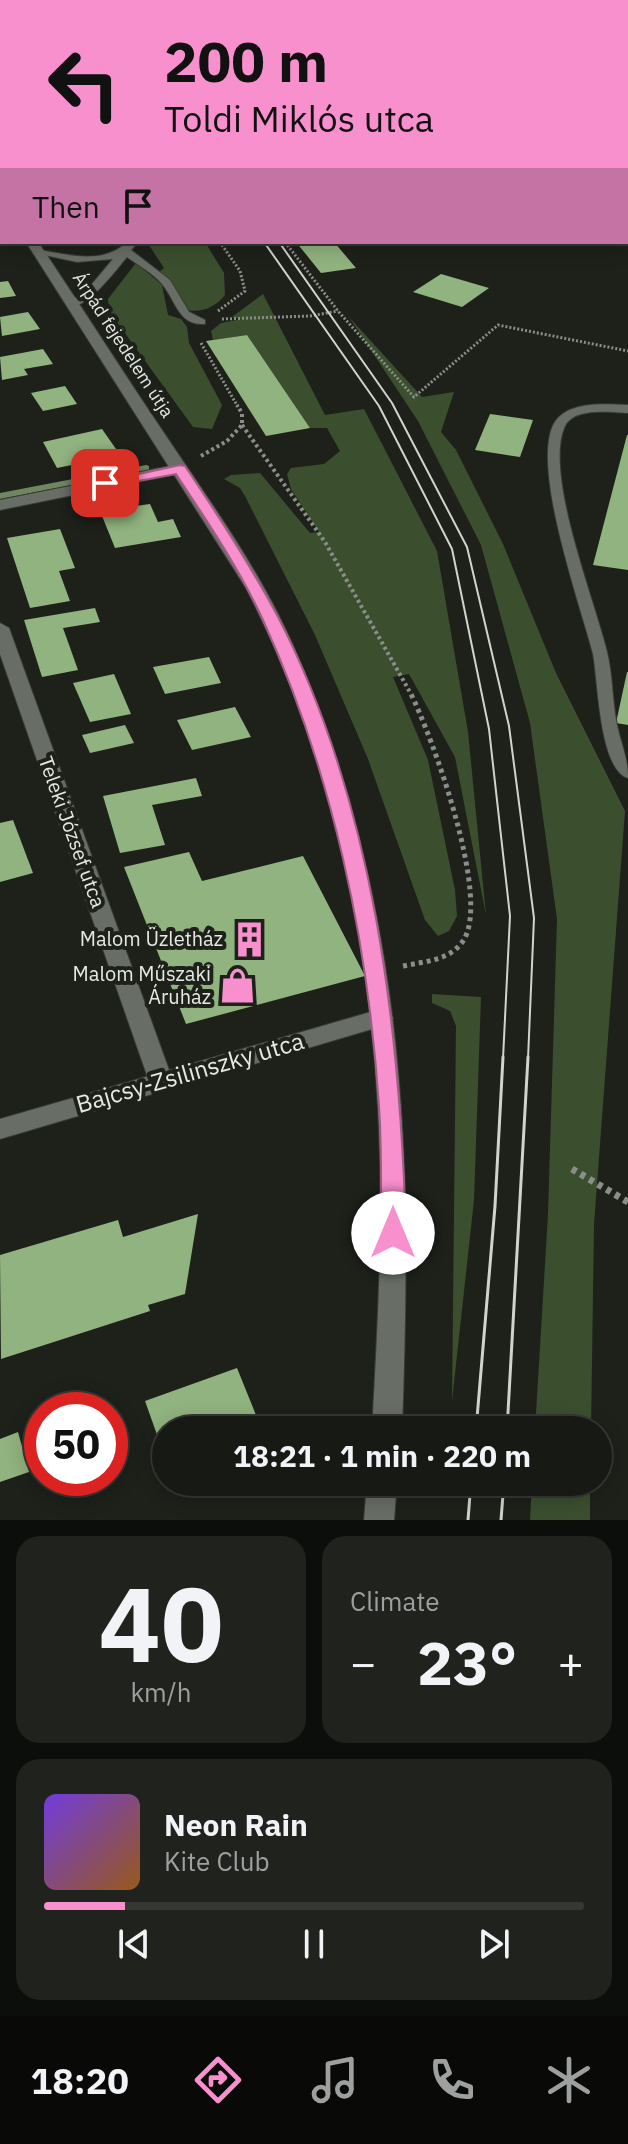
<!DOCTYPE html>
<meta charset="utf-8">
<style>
body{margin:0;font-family:"IBM Plex Sans",sans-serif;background:#1f221d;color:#f1f3f6;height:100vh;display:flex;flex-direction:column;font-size:30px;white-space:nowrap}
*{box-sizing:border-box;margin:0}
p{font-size:26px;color:#9ea0a0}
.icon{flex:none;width:44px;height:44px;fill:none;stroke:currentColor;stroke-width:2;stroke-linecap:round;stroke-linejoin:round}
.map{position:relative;height:1520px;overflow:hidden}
.panel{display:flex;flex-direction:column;gap:16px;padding:16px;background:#0c0e0b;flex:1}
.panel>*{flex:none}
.banner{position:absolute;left:0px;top:0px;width:628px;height:244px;box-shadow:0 4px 20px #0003,0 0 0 2px #353834;background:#f790cd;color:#111;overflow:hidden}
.speed{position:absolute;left:24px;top:1392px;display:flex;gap:16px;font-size:40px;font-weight:700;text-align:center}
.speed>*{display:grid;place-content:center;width:104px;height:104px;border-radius:50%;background:#161914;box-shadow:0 4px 20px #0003,0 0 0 2px #353834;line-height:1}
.speed .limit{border:12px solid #d22;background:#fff;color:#111}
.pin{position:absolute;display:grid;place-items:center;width:68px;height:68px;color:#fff;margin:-34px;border-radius:16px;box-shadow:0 4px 12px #0006}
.me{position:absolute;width:88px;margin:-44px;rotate:0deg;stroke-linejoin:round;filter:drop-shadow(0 0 6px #0008)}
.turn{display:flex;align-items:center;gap:28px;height:168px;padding:0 32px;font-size:36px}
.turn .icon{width:104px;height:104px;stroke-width:2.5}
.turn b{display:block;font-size:56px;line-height:68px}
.then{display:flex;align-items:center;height:76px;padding:0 32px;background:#0003;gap:16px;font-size:30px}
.big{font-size:60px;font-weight:700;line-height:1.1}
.panel .card{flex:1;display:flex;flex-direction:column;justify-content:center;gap:12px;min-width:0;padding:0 28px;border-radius:24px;background:#1f221d}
.panel .dial{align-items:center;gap:0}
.dial b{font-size:104px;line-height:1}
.song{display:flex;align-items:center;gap:24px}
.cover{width:96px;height:96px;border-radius:12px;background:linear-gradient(135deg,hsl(260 70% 55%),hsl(30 70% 35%))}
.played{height:8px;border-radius:4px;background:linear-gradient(90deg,#f790cd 15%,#353834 15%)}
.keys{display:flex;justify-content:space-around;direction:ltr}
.heat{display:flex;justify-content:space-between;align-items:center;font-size:44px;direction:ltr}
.panel .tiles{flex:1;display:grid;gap:16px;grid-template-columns:1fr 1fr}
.card:last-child{grid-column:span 2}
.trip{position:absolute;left:152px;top:1416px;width:460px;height:80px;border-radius:40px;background:#161914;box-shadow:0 4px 20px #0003,0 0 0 2px #353834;font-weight:700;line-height:80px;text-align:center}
.tabs{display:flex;height:128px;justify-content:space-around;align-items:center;background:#090a08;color:#9ea0a0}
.tabs .icon{width:56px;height:56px}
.tabs .selected{color:#f790cd}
.tabs b{font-size:36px;color:#f1f3f6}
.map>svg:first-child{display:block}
</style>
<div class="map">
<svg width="628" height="1520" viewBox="0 0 628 1520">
<rect width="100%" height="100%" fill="#1d211a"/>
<g fill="#3b4f2f">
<path d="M 147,242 L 205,242 L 224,273 L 225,295 C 216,307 202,313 186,310 L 159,272 L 164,268 Z"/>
<path d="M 136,263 L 162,285 L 168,315 L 181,319 L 187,327 L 189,343 L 222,405 L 212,429 L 193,427 L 109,311 L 108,299 Z"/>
<path d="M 263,294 L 325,415 L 364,409 L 437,551 L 468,732 L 486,915 L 455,757 L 409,674 L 393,677 L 428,760 L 455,890 L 457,916 L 449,931 L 438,936 L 425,920 L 368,759 L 315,635 L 245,496 L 240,488 L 224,479 L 231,475 L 260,473 L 310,533 L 319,532 L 291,489 L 287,474 L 291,468 L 324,464 L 340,451 L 327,428 L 310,428 L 247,335 L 213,340 L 211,331 L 221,323 L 242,319 L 232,317 Z"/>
<path d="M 349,317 L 422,397 L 454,392 L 441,432 L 456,450 L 503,544 L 556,673 L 625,811 L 594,1224 L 591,1430 L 535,1430 L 548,1214 L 557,919 L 530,723 L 481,545 L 418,421 Z"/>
<path d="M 432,994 L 481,997 L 474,1200 L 452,1401 L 456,1026 L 450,1011 L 432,1003 Z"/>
<path d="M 532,1482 L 590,1482 L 590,1520 L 530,1520 Z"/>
</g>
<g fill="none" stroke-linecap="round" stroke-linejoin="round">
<path fill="#708662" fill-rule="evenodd" d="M 146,465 L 149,466 L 149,470 L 0,499 L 0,493 Z"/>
</g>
<g fill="#91b37f">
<path d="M 296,242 L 334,242 L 356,268 L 321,273 Z"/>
<path d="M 441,274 L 489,288 L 462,307 L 413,292 Z"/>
<path d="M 8,281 L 16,296 L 0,298 L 0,282 Z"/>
<path d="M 28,312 L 40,329 L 2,336 L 0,317 Z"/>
<path d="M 247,335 L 310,428 L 266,436 L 206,341 Z"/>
<path d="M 43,349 L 53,364 L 24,369 L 28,375 L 2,380 L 0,357 Z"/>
<path d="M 65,386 L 77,404 L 43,411 L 31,393 Z"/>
<path d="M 490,414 L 533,420 L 520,457 L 475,450 Z"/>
<path d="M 102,429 L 116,449 L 97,454 L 101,459 L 57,468 L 43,442 Z"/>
<path d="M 627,435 L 628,435 L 628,570 L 593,565 Z"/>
<path d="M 150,504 L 158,522 L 173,519 L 181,537 L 115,548 L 100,511 Z"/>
<path d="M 60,529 L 75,568 L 59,571 L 70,601 L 30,608 L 7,538 Z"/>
<path d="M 95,608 L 100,622 L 63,628 L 78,670 L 42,677 L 24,620 Z"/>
<path d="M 209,657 L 221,683 L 165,694 L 153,667 Z"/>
<path d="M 627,672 L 628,672 L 628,725 L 616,723 Z"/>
<path d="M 114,674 L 131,714 L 90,722 L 73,683 Z"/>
<path d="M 235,707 L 251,737 L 192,750 L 177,720 Z"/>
<path d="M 125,725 L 134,743 L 90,753 L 82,735 Z"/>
<path d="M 196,778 L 202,796 L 152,805 L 165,845 L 120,853 L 103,796 Z"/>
<path d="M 13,820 L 33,873 L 0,882 L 0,823 Z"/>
<path d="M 189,852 L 202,881 L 303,856 L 365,976 L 186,1024 L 124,867 Z"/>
<path d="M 198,1214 L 185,1294 L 148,1305 L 150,1311 L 1,1359 L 0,1255 L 118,1220 L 123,1237 Z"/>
<path d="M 237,1368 L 262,1430 L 166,1430 L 166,1460 L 145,1401 Z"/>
<path d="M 18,1432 L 29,1472 L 0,1482 L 0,1439 Z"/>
</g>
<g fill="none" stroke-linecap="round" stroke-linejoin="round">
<defs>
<g id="service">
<rect x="626" y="87" width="2" height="6"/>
<rect x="0" y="91" width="2" height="6"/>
<path d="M 628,193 L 628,199 L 626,200 L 626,194 Z"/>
<path d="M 127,242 L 138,242 L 131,250 L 170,280 L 189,312 L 205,320 L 205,324 C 178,326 176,300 162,284 C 153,273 138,265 127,257 C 115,271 88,308 69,307 L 69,303 L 93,283 L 113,259 L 77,262 L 35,253 L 40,250 C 70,255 103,265 127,242 Z"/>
<path d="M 628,405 L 628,413 C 611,412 574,407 565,426 C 543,473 595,601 607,652 C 613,676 612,701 617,725 C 621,744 628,758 628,778 C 599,770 598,679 593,654 C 582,609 525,453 558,418 C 574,401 607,404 628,405 Z"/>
</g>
<g id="minor">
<path d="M 221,0 L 231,0 L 233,2 L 223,2 Z"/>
<path d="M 452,0 L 467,0 L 450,2 Z"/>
<path d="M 613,0 L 628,0 L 628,4 L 626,2 Z"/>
<rect x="626" y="48" width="2" height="7"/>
<path d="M 180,464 L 186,466 L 186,472 L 0,510 L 0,500 Z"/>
<path d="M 0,623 L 9,628 L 173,1081 L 170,1088 L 161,1091 L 152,1088 L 149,1081 L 0,654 Z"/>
</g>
<g id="tertiary">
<path d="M 0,27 L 2,28 L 2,36 L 0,35 Z"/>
<path d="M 381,1009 L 389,1012 L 393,1018 L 389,1024 L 0,1139 L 0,1119 Z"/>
</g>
<g id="secondary">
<path d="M 0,191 L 2,192 L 2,202 L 0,201 Z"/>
<path d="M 26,242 L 38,242 C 80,304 120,368 162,430 C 202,490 245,549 278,614 C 305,667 325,725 343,782 C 410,1002 410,1202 402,1430 L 372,1430 C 378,1323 384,1215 378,1108 C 369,930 329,747 246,588 Z"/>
<path d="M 367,1482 L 397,1482 L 394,1520 L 364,1520 Z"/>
</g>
</defs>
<use href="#service" stroke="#383c36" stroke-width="2"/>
<use href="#minor" stroke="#383c36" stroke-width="2"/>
<use href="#tertiary" stroke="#383c36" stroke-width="2"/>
<use href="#secondary" stroke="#383c36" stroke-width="2"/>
<g stroke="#8a8e88" stroke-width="3" stroke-dasharray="2 2" stroke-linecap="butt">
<path d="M 285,242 L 338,311 L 414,397 L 498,325 L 628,351"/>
<path d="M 218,311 L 245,291 L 240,271 L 220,242"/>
<path d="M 222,319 L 310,316 L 338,311"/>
<path d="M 201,343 L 238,407"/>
</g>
<g stroke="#8a8e88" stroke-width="4" stroke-dasharray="3 3" stroke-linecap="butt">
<path d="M 242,425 L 325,542 L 411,694"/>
<path d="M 201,456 L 227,441 L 242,425 L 242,413 L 237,405"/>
</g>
<path stroke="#8a8e88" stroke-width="5" stroke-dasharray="4 4" stroke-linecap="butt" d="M 403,966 C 426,961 449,961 463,941 C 492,899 432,736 410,692"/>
<path stroke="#8a8e88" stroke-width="7" stroke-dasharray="5 5" stroke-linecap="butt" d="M 572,1169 L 628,1202"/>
<use href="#service" fill="#686d65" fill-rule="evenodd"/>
<use href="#minor" fill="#686d65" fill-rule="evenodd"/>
<use href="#tertiary" fill="#686d65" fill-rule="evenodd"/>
<use href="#secondary" fill="#686d65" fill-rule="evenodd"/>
<g stroke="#d0d4cf" stroke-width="2">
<path d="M 264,242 L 379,406 L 452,549 L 489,729 L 510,916 L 503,1059"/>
<path d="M 279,242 L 392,403 L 467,547 L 509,726 L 534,918 L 528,1059"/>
</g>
<g stroke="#d0d4cf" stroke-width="3">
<path d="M 476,1430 L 495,1206 L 503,1057"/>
<path d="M 507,1430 L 528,1057"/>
<path d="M 468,1520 L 471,1482"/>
<path d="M 501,1520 L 504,1482"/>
</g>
</g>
<path fill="#f790cd" stroke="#a15e85" stroke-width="2" d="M 180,465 L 185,466 C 218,515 249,563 277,615 C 374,801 400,1027 406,1233 L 402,1240 L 393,1243 L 385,1240 L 381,1233 C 381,1191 382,1148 379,1106 C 368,940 332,771 263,620 C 239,568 207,521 176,474 L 105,487 L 98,483 Z"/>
<defs>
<symbol id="building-bare" viewBox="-9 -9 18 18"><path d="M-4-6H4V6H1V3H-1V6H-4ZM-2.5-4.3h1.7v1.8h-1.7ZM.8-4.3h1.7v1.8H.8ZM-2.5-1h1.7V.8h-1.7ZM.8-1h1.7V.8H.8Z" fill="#f790cd" stroke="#1d211a" stroke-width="2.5" paint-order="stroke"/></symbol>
<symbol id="shop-bare" viewBox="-9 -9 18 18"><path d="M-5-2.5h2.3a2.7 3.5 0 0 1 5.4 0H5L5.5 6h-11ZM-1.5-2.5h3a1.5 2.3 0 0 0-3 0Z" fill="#f790cd" stroke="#1d211a" stroke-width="2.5" paint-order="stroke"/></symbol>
</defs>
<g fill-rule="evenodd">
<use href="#building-bare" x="224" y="914" width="51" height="51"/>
<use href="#shop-bare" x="212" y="960" width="51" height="51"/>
</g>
<g text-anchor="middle" stroke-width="8" stroke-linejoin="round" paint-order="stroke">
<g font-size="18" fill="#e5e9e4" stroke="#1d211a">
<text transform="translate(123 345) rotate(57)" y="6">Árpád fejedelem útja</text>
</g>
<g font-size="20" fill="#e5e9e4" stroke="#1d211a">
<text transform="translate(72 832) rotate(70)" y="7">Teleki József utca</text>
</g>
<g font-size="20" fill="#e5e9e4" stroke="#1d211a" text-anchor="end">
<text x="223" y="946">Malom Üzletház</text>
<text x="211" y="981">Malom Műszaki<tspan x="211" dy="23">Áruház</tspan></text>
</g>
<g font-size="24" fill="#e5e9e4" stroke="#1d211a">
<text transform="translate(190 1073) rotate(-16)" y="8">Bajcsy-Zsilinszky utca</text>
</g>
</g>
</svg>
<div class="speed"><div class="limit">50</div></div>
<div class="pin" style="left:105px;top:483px;background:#d93025"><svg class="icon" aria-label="arrive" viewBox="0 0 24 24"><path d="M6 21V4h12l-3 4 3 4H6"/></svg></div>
<svg class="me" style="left:393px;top:1233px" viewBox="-20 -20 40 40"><circle r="19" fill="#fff"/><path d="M0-13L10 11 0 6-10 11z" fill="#f790cd"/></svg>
<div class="trip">18:21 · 1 min · 220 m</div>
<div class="banner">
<div class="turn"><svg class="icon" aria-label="left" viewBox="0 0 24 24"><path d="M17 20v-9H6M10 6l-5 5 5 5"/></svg><div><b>200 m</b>Toldi Miklós utca</div></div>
<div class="then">Then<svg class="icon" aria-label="arrive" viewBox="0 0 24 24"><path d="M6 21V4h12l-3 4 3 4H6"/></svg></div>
</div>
</div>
<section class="panel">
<div class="tiles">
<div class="card dial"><b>40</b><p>km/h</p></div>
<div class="card"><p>Climate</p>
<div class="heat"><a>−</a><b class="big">23°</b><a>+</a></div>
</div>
<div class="card">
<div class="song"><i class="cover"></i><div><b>Neon Rain</b><p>Kite Club</p></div></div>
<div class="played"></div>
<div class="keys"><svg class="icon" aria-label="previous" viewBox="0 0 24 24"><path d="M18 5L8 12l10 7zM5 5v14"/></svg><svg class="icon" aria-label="pause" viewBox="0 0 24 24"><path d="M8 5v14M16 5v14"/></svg><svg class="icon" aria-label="next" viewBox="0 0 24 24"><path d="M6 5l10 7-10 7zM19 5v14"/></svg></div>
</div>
</div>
</section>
<nav class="tabs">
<b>18:20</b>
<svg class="icon selected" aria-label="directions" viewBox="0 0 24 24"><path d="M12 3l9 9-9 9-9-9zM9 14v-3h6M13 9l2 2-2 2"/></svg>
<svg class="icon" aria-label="music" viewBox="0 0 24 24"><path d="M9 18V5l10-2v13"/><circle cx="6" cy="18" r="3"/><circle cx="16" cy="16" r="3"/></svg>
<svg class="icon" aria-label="phone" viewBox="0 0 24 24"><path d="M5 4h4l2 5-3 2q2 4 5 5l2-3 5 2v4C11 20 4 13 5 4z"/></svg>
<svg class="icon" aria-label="climate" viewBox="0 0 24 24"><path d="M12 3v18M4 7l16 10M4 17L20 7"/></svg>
</nav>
